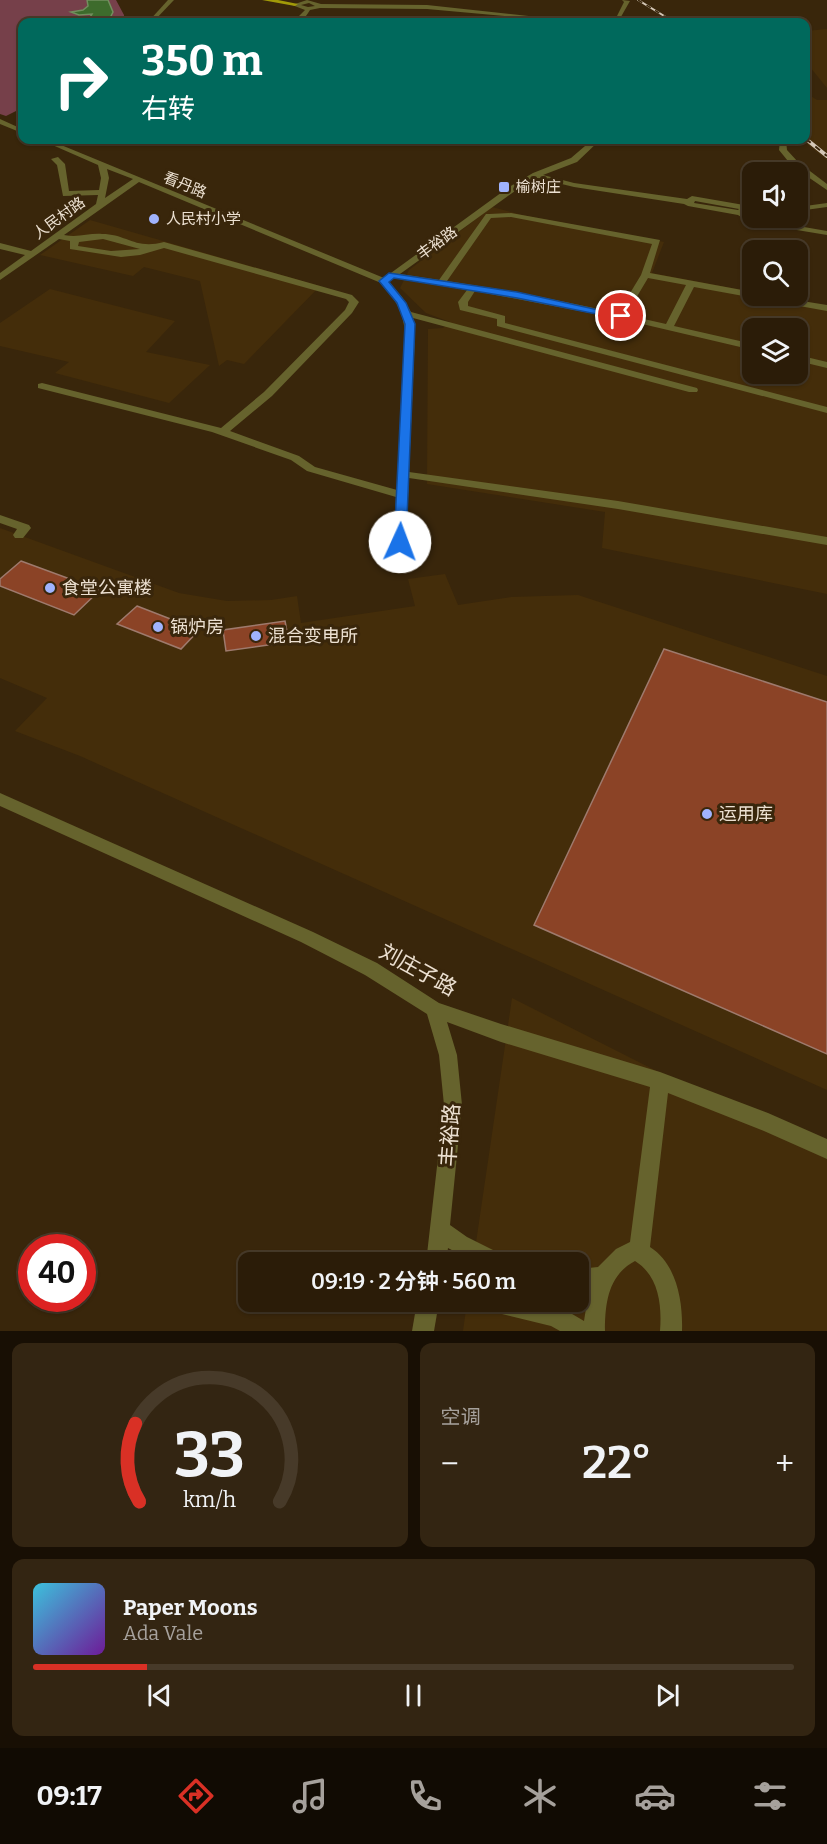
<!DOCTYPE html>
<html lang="zh">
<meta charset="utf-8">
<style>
body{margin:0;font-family:Bitter,"Noto Sans SC",serif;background:#332512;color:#f1f3f6;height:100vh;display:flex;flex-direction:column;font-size:22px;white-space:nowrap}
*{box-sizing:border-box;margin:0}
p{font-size:20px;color:#a6a19c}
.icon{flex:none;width:33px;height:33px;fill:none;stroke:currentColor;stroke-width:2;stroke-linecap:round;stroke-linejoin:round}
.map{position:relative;height:1331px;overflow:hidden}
.sheet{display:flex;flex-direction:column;gap:12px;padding:12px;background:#180f04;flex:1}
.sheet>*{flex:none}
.hud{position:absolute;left:18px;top:18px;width:792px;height:126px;border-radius:12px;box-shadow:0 2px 4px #0004,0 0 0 2px #473a29;background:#00695c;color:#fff;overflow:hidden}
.buttons{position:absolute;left:742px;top:162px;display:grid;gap:12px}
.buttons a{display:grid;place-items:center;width:66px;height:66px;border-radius:12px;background:#2b1c08;box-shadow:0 2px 4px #0004,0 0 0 2px #473a29;font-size:30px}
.speed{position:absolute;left:18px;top:1234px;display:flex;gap:12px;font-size:30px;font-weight:700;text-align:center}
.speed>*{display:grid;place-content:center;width:78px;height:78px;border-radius:50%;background:#2b1c08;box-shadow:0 2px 4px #0004,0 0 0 2px #473a29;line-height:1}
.speed .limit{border:9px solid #d22;background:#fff;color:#111}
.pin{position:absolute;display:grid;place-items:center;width:51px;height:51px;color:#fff;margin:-26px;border:3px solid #fff;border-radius:50%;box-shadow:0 2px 6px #0007}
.me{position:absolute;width:66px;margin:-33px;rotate:2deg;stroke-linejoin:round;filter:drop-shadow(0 0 4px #0008)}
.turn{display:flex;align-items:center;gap:21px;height:126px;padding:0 24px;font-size:27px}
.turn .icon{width:78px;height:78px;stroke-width:2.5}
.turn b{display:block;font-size:42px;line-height:51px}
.big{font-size:45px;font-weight:600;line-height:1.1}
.sheet .card{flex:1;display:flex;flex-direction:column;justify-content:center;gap:9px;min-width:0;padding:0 21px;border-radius:12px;background:#332512}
.sheet .dial{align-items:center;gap:0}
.dial svg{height:156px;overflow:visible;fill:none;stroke:#473a29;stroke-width:7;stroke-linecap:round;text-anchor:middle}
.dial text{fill:#f1f3f6;stroke:none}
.song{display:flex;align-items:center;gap:18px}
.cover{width:72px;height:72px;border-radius:9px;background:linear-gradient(135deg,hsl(190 70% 55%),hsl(280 70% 35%))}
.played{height:6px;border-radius:3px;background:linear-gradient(90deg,#d93025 15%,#473a29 15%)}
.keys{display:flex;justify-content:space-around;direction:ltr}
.heat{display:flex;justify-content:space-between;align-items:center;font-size:33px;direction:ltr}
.sheet .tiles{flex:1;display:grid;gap:12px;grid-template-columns:1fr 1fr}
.card:last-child{grid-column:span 2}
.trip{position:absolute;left:238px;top:1252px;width:351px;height:60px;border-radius:12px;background:#2b1c08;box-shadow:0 2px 4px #0004,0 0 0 2px #473a29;font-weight:600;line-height:60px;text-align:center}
.tab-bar{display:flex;height:96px;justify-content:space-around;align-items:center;background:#110b03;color:#a6a19c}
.tab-bar .icon{width:42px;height:42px}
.tab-bar .on{color:#d93025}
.tab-bar b{font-size:27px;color:#f1f3f6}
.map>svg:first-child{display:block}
</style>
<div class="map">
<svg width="827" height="1331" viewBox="0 0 827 1331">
<rect width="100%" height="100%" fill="#39260b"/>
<g fill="#442d0a" fill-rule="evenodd">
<path d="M 827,29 L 827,88 L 806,62 L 806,31 Z"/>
<path d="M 806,93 L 817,100 L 827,100 L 827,160 L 802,140 L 806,140 Z"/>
<path d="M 492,207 L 522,215 L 664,242 L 652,273 L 753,292 L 753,296 L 772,296 L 827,306 L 827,594 L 602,548 L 605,512 L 427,484 L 428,329 L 443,328 L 450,322 L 426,313 L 400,288 L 409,270 ZM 753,328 L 798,328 L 798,374 L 753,374 Z"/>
<path d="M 90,220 L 320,286 L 244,364 L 227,360 L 219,366 L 200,281 L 144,267 L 133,276 L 40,255 Z"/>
<path d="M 50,289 L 175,321 L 146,352 L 210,365 L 169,403 L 55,373 L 69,362 L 0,346 L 0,323 Z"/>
<path d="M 0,528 L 179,593 L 227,601 L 271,600 L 297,596 L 301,623 L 415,606 L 408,579 L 445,574 L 458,605 L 511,597 L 578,595 L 827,676 L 827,1090 L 80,756 L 15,731 L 47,698 L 0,678 Z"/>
<path d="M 512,998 L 827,1157 L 827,1331 L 463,1331 L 467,1302 L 579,1302 L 579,1263 L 473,1263 Z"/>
</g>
<path fill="#76404a" d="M 0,0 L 116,0 L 124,15 L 124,22 L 22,22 L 22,108 L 6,116 L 0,114 Z"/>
<path fill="#3d6b2c" stroke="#728e5e" stroke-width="1.5" d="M 87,0 L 108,0 L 113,12 L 108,22 L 87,22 L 92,14 L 79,15 L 71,12 L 83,10 L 88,6 Z"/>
<g fill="#8b4326" stroke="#9e7a6d" stroke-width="1.5">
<path d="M 21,561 L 100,590 L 74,615 L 0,586 L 0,579 Z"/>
<path d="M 137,606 L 199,630 L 181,649 L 117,624 Z"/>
<path d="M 285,621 L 289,642 L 226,651 L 223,630 Z"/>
<path d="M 664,649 L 827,702 L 827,1054 L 534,925 Z"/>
</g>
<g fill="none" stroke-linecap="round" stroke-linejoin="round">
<g fill="#66632d" fill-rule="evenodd">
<path d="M 168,0 L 174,0 L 153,22 L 148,22 Z"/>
<path d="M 307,0 L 321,4 L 427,5 L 584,22 L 569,22 L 427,9 L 320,8 L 310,10 C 305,18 302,22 293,22 L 305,10 L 292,5 ZM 309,3 L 315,6 L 308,7 L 301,5 Z"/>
<path d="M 622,0 L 630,1 L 618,22 L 614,22 L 624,2 Z"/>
<path d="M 0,119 L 22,129 L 22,133 L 0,124 Z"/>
<path d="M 41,140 L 49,140 L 384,278 L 509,187 L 533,173 L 571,158 L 592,140 L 600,140 L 577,162 L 543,175 L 574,183 L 687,199 L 692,196 L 744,205 L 748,207 L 745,213 L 752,218 L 827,231 L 827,235 L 749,222 L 738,215 L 688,206 L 684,204 L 574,187 L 537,178 L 515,191 L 400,274 L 439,280 L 486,214 L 489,214 L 511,213 L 660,240 L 650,273 L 753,292 L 753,296 L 771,296 L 827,305 L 827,311 L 694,287 L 674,326 L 753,344 L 753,350 L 621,319 L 475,291 L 468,302 L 468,306 L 505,316 L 505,323 L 827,407 L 827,413 L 497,326 L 497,319 L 460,310 L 458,302 L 467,290 L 394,278 L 388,281 L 402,297 L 411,312 L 697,388 L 698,390 L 697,392 L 689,392 L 413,318 L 415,334 L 409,472 L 618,501 L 827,537 L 827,545 L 618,509 L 409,478 L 406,542 L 400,546 L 394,542 L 396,497 L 307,471 L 291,460 L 212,432 L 38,388 L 38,384 L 42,383 L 221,428 L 264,392 L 345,310 L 349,302 L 346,299 L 164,248 L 140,255 L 121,257 L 70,249 L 70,241 L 59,239 L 0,280 L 0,273 L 25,255 L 0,249 L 0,243 L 31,251 L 96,204 L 98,195 L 63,196 L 57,165 L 51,159 L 58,157 L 65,164 L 69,191 L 99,190 L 101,178 L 98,165 ZM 107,169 L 133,179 L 105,198 L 109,178 ZM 139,182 L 381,283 C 395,298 404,313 405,334 L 397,490 L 315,467 L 299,456 L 230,431 L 272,396 L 352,313 L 359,302 L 352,295 L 164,242 C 135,250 127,234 102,234 C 89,233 78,238 64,235 ZM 695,201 L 739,209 L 738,210 L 694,203 ZM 511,217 L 652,244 L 641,275 L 618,313 L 517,292 L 447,281 L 491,218 ZM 103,239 L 140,249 L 111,251 L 78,246 L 79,242 ZM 648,278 L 686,285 L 666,324 L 626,315 Z"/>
<path d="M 780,140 L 786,140 L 787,150 L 798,162 L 827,184 L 827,190 L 792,166 L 779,150 Z"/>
<path d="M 827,203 L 827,207 L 798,211 L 798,207 Z"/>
<path d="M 798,355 L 827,362 L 827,368 L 798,361 Z"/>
<path d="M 0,515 L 29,525 L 31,528 L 23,538 L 15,538 L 13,535 L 17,529 L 0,523 Z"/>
<path d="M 0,793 L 313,932 L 377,963 L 439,1003 L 501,1024 L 660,1072 L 768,1113 L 827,1139 L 827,1159 L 764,1131 L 668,1093 L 650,1247 C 677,1264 683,1302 682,1331 L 660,1331 C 662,1305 659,1276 635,1261 C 608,1275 605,1304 605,1331 L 560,1331 L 551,1326 L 486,1310 L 483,1302 L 540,1302 L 562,1308 L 584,1321 L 589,1289 L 579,1291 L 579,1269 L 598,1267 L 616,1249 L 630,1242 L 650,1087 L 501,1042 L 447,1022 L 457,1055 L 462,1105 L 450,1225 L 467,1237 L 505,1256 L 508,1263 L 476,1263 L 448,1248 L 446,1263 L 426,1263 L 444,1105 L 439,1055 L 427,1014 L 365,975 L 301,942 L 0,806 Z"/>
<path d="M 417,1302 L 439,1302 L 434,1331 L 412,1331 Z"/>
</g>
<path fill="#a29a08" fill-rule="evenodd" d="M 262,0 L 278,0 L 298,4 L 295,6 Z"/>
<defs>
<path id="rail-far1" d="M 638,0 L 674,22"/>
<path id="rail" d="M 806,139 L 827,156"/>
</defs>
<use href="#rail-far1" stroke="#d4c7b7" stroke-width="2"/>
<use href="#rail" stroke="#d4c7b7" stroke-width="4"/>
<use href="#rail-far1" stroke="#39260b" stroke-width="1.5" stroke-dasharray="5" stroke-linecap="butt"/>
<use href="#rail" stroke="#39260b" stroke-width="2" stroke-dasharray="6" stroke-linecap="butt"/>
</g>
<path fill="#1a73e8" stroke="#114b97" stroke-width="1.5" d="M 389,273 L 517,292 L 626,316 L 621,319 L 517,298 L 394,278 L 389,282 L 406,303 L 415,324 L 406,542 L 400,546 L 394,542 L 405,324 L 397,303 L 379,281 Z"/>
<g fill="#a0b3fd" stroke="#39260b" stroke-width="2">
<rect x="498" y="181" width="12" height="12" rx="3"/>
<circle cx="154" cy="219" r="6"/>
<circle cx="50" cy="588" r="6"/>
<circle cx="158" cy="627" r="6"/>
<circle cx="256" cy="636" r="6"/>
<circle cx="707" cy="814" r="6"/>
</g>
<g text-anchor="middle" stroke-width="6" stroke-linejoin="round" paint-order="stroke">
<g font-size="15" fill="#ece0d1" stroke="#39260b">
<text transform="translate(185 185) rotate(22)" y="5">看丹路</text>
<text transform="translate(59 218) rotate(-36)" y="5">人民村路</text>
<text transform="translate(437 243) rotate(-36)" y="5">丰裕路</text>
</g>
<g font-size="15" fill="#ece0d1" stroke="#39260b" text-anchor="start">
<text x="516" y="192">榆树庄</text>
<text x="166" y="224">人民村小学</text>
</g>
<g font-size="18" fill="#ece0d1" stroke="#39260b" text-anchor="start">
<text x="62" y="594">食堂公寓楼</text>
<text x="170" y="633">锅炉房</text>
<text x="268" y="642">混合变电所</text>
<text x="719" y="820">运用库</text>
</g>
<g font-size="21" fill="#ece0d1" stroke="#39260b">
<text transform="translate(418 970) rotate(29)" y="7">刘庄子路</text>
<text transform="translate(450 1135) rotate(-86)" y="7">丰裕路</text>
</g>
</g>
</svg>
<div class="buttons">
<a><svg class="icon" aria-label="sound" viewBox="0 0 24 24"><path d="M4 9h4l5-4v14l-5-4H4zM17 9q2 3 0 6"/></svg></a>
<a><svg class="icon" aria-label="search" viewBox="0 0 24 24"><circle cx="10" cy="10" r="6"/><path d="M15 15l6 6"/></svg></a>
<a><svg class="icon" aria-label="layers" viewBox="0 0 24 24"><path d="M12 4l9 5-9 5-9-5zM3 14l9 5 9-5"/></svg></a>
</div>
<div class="speed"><div class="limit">40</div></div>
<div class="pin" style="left:621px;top:316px;background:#d93025"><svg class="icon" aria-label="arrive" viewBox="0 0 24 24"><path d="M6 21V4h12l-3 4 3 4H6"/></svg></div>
<svg class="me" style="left:400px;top:542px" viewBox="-20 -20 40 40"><circle r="19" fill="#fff"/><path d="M0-13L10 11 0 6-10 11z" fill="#1a73e8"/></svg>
<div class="trip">09:19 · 2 分钟 · 560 m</div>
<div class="hud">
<div class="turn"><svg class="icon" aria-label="right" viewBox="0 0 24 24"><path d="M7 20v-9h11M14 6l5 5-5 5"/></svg><div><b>350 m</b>右转</div></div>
</div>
</div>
<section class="sheet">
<div class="tiles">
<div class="card dial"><svg viewBox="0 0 100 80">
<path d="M14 69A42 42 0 1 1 86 69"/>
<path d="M14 69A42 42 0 0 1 12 29" stroke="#d93025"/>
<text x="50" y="56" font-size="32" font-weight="700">33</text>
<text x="50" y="72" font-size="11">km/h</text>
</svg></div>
<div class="card"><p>空调</p>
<div class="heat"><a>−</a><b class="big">22°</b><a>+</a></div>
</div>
<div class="card">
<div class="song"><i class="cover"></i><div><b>Paper Moons</b><p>Ada Vale</p></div></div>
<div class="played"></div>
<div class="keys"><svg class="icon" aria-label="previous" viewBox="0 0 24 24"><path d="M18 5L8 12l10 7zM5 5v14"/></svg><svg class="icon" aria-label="pause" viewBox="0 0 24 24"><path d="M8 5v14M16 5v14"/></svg><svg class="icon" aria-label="next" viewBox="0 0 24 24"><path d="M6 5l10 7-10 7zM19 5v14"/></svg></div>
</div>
</div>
</section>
<nav class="tab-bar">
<b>09:17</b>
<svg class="icon on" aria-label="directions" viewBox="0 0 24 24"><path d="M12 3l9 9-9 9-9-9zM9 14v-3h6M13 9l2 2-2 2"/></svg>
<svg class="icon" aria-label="music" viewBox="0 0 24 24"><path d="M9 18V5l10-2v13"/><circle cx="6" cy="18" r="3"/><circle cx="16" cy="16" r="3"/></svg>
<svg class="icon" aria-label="phone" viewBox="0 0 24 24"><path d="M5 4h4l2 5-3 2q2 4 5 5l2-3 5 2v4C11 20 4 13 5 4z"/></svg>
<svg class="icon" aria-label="climate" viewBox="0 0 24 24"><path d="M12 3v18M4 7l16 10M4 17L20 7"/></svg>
<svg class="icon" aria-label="car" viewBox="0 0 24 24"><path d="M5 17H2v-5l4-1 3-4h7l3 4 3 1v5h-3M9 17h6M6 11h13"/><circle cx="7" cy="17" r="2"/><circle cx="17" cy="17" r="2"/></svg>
<svg class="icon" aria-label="filters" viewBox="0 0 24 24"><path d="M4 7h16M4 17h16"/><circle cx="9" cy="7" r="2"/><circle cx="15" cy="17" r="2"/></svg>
</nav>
